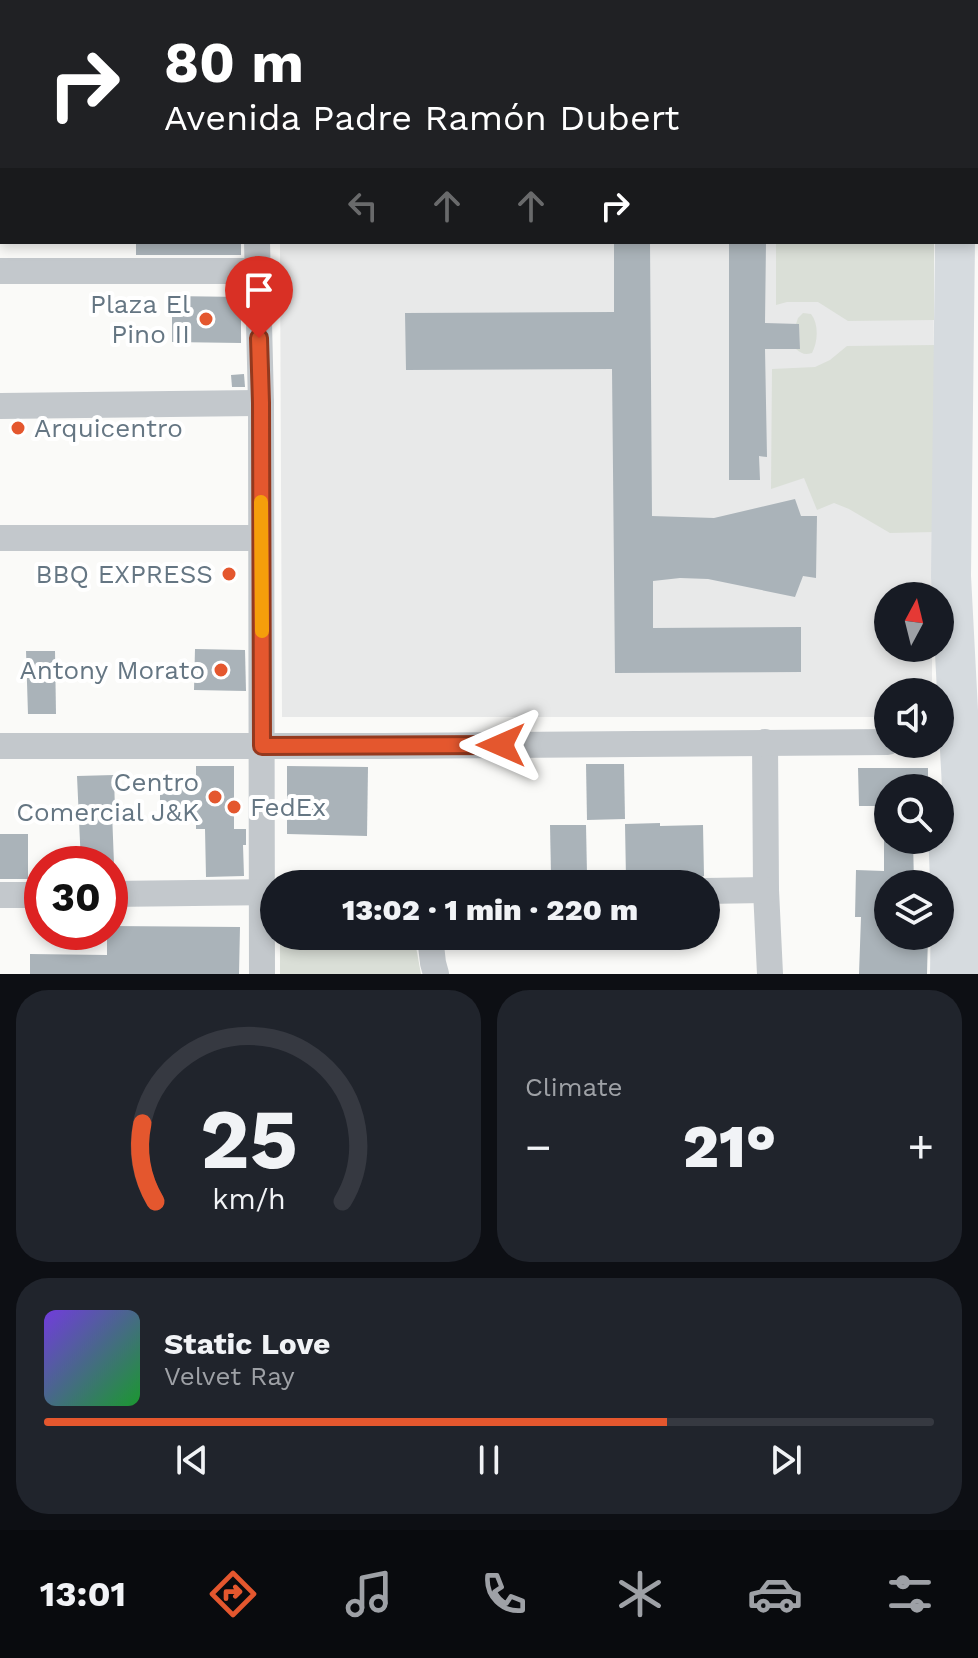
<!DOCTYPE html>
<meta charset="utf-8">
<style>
body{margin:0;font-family:"Work Sans",sans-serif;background:#20242c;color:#f1f3f6;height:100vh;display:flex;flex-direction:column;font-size:30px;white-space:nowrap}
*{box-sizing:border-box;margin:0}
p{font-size:26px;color:#9ea1a6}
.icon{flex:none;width:44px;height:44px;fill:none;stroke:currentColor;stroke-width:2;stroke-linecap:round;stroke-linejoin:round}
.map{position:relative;height:974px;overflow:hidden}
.details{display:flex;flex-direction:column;gap:16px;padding:16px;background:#0d0f14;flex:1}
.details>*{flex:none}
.banner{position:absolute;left:0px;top:0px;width:978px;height:244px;box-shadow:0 4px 12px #0003;background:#202124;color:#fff;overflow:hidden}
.needle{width:52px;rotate:7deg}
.fabs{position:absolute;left:874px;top:582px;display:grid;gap:16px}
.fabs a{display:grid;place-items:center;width:80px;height:80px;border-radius:50%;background:#171b24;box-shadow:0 4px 12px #0003;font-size:40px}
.speed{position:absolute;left:24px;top:846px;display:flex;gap:16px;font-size:40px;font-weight:700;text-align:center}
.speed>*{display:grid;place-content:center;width:104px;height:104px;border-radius:50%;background:#171b24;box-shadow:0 4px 12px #0003;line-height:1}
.speed .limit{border:12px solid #d22;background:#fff;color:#111}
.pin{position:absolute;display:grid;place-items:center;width:68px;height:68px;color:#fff;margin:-82px -34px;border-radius:50% 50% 50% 0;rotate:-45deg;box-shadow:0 0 8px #0007}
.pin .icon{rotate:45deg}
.me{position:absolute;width:88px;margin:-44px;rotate:270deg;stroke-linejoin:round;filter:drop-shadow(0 0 6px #0008)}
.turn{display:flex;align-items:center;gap:28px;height:168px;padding:0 32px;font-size:36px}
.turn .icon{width:104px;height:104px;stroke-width:2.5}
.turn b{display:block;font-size:56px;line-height:68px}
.lanes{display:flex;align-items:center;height:76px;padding:0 32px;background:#0003;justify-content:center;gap:40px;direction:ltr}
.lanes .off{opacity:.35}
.big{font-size:60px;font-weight:800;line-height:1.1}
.details .tile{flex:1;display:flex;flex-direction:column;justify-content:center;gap:12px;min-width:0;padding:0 28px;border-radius:32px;background:#20242c}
.details .dial{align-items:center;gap:0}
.dial svg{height:208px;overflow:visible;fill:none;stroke:#363941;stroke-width:7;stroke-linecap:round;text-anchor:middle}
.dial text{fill:#f1f3f6;stroke:none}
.song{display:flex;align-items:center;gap:24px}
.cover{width:96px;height:96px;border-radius:12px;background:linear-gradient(135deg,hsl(260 70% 55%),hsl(130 70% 35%))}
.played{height:8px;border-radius:4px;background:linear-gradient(90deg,#e4572e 70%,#363941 70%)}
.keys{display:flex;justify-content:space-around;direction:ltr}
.heat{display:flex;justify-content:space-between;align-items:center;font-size:44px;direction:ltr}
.details .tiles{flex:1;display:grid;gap:16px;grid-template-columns:1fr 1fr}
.tile:last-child{grid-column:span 2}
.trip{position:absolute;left:260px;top:870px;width:460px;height:80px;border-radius:40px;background:#171b24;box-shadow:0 4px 12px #0003;font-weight:800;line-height:80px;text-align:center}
.tabs{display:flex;height:128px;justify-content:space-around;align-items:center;background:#090b0e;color:#9ea1a6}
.tabs .icon{width:56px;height:56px}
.tabs .active{color:#e4572e}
.tabs b{font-size:36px;color:#f1f3f6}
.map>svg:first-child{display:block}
</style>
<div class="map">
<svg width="978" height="974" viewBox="0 0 978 974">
<rect width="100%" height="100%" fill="#fafaf8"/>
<path fill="#e8e9e9" d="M 280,242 L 934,242 L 933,596 L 888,596 L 888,648 L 932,648 L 932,692 L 888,692 L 888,717 L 282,717 Z"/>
<g fill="#dadfd7">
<path d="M 776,242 L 934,242 L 934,320 L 848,321 L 818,302 L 787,302 L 776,305 Z"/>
<path d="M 803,313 L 811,314 C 819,324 818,342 812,353 C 805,355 802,354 796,349 L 800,349 L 799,324 L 796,324 L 798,318 Z"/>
<path d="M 934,345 L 934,532 L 890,533 L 849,509 L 834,503 L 817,510 L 804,478 L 771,489 L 772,369 L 815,367 L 830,360 L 847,346 Z"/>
<path d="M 280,936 L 414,936 L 421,974 L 280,974 Z"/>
</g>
<g fill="#aab3b9">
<rect x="136" y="242" width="105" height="13"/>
<path d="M 614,242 L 650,242 L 652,516 L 714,518 L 795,499 L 801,516 L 817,516 L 816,578 L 803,576 L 795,597 L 708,579 L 680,578 L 653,581 L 653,628 L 801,627 L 801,672 L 615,673 L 612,369 L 406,370 L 405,313 L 614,312 Z"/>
<path d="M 729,242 L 766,242 L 765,323 L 799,324 L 800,349 L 765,349 L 767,457 L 759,456 L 760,480 L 729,480 Z"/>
<path d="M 172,296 L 241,297 L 241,343 L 172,342 Z"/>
<path d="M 244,374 L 245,387 L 232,387 L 231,375 Z"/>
<path d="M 195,649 L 245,650 L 246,691 L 194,690 Z"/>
<path d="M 26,651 L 55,651 L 56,714 L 28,714 Z"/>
<path d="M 586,764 L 624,764 L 625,819 L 587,820 Z"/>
<path d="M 196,766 L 234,766 L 234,829 L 246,829 L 246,845 L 243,845 L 244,876 L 206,877 L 205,829 L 196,829 L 196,818 L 160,818 L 160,779 L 196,778 Z"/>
<path d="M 287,766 L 368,767 L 367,836 L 287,834 Z"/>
<path d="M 858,768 L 928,768 L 928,788 L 888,788 L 888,806 L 859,806 Z"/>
<path d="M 114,775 L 115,812 L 112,812 L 114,864 L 81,864 L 77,776 Z"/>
<path d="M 660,823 L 660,826 L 703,825 L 704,876 L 697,878 L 626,879 L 625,824 Z"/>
<path d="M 550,825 L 586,825 L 587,874 L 551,875 Z"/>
<rect x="0" y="834" width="28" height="45"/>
<path d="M 884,840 L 913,840 L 914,884 L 888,884 L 888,936 L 928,936 L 927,974 L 859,974 L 861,917 L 855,917 L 856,870 L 884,871 Z"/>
<path d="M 110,926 L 240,927 L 239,974 L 30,974 L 30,954 L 107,955 L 107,932 L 110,932 Z"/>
</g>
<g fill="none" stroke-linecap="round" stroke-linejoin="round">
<g stroke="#c3c8cc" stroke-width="26">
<path d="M 251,0 L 251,2"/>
<path d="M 0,137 L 2,137"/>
<path d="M 257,242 L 261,403 L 262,974"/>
<path d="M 0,271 L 258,271"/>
<path d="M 0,406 L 261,403"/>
<path d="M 0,538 L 261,538"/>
<path d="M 765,742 L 766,890 L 770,974"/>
<path d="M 0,746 L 384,746 L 888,742"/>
<path d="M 706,891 L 766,890"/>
<path d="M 110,894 L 274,892"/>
<path d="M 0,895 L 42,895"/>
<path d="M 430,936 L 433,963 L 436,974"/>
</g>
<path stroke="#d6dbdf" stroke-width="34" d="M 945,828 L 948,909 L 947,974"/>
<g stroke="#d6dbdf" stroke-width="40">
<path d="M 955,2 L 955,0"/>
<path d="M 955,242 L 951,576 L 968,903 L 967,974"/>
</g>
</g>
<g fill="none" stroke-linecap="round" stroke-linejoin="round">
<defs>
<path id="route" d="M 259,338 L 261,403 L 262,746 L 501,745"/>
</defs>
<use href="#route" stroke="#94391e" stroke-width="20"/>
<use href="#route" stroke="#e4572e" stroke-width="14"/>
<path stroke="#f59e0b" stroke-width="14" d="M 261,502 L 262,631"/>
</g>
<g fill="#e4572e" stroke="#fff" stroke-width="3">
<circle cx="206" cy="319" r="8"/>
<circle cx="18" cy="428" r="8"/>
<circle cx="229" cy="574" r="8"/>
<circle cx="221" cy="670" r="8"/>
<circle cx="215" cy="797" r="8"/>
<circle cx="234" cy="807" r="8"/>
</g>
<g text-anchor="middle" stroke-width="8" stroke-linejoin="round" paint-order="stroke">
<g font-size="26" fill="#657683" stroke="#fff" text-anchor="end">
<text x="190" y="313">Plaza El<tspan x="190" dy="30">Pino II</tspan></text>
<text x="34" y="437" text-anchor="start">Arquicentro</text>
<text x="213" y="583">BBQ EXPRESS</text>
<text x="205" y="679">Antony Morato</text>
<text x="199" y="791">Centro<tspan x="199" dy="30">Comercial J&amp;K</tspan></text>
<text x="250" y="816" text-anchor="start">FedEx</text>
</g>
</g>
</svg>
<div class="fabs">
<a><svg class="needle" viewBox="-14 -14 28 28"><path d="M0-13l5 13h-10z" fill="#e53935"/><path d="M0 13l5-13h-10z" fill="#9ea1a6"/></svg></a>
<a><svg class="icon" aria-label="sound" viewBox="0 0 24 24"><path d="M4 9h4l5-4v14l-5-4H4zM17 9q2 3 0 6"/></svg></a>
<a><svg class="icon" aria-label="search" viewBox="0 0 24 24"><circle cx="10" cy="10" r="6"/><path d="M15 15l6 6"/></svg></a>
<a><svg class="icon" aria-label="layers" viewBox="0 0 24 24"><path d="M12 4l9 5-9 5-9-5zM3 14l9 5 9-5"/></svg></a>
</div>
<div class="speed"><div class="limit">30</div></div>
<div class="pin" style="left:259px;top:338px;background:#d93025"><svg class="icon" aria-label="arrive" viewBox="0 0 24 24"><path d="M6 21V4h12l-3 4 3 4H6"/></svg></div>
<svg class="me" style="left:501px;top:745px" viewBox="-20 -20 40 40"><path d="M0-17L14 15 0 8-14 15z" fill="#e4572e" stroke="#fff" stroke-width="4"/></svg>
<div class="trip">13:02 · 1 min · 220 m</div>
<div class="banner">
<div class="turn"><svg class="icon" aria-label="right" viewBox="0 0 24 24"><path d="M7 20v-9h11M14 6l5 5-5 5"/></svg><div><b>80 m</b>Avenida Padre Ramón Dubert</div></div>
<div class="lanes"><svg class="icon off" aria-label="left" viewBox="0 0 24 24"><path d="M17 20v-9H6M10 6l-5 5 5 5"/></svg><svg class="icon off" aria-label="ahead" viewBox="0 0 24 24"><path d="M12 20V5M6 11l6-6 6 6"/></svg><svg class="icon off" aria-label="ahead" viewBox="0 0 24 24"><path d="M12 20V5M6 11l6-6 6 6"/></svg><svg class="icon" aria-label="right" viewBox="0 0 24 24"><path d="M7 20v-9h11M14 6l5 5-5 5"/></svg></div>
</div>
</div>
<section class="details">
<div class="tiles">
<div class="tile dial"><svg viewBox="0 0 100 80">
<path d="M14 69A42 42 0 1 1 86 69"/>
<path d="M14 69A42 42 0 0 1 9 39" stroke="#e4572e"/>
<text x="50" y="56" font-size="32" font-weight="700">25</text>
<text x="50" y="72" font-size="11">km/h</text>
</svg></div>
<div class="tile"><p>Climate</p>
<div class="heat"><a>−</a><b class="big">21°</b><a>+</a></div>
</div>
<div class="tile">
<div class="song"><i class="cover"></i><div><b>Static Love</b><p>Velvet Ray</p></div></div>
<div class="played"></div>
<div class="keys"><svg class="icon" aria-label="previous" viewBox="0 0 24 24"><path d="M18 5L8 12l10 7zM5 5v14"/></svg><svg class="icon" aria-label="pause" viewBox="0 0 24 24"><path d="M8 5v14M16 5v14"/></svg><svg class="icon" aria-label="next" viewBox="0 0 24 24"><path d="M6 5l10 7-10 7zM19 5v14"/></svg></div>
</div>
</div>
</section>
<nav class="tabs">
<b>13:01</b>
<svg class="icon active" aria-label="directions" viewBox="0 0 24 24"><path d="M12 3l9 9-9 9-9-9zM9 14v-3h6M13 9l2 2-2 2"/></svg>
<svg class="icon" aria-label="music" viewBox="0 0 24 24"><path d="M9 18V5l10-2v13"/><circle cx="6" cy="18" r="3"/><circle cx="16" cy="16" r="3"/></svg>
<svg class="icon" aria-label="phone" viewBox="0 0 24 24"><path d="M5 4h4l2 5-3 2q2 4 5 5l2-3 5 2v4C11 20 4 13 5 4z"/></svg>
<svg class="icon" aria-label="climate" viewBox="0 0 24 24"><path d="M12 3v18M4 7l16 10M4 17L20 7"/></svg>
<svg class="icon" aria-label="car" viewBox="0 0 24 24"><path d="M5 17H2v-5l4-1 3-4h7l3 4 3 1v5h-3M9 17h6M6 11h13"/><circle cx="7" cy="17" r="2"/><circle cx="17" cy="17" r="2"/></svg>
<svg class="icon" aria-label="filters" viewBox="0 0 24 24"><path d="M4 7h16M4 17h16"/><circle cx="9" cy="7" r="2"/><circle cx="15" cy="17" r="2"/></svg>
</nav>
